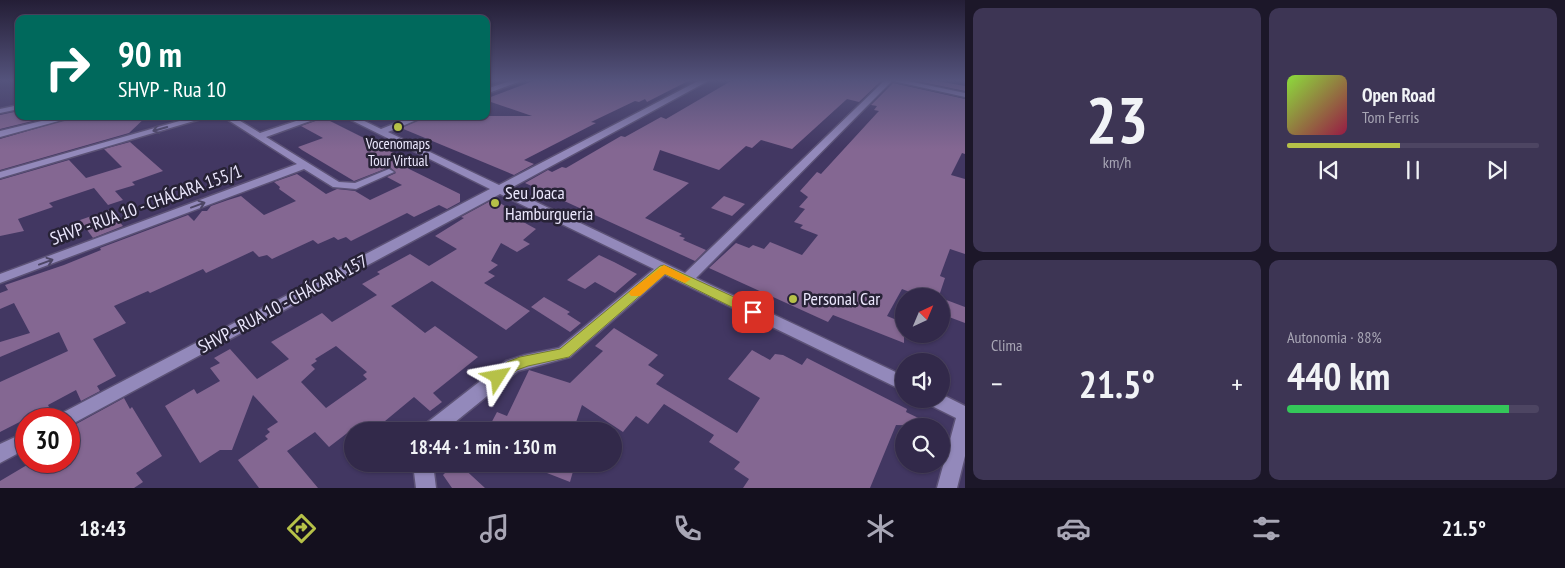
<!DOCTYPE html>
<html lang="pt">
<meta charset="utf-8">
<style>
body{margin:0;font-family:"PT Sans Narrow",sans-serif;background:#3d3554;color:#f1f3f6;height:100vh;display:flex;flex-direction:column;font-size:19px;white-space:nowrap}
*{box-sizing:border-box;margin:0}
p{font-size:16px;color:#a8a6b5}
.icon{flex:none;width:28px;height:28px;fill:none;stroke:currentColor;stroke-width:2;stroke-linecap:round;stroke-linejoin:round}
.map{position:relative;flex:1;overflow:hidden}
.side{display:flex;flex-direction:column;gap:8px;padding:8px;background:#1c1729;width:600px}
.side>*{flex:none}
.banner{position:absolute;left:15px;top:15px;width:475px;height:105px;border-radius:10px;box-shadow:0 1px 4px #0004,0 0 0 1px #4d4562;background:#00695c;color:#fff;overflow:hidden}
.needle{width:32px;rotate:44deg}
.controls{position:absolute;left:895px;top:288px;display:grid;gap:10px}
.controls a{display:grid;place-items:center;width:55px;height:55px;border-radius:50%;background:#32294a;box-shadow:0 1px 4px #0004,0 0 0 1px #4d4562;font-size:25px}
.speed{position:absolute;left:15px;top:408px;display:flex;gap:10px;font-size:25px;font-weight:700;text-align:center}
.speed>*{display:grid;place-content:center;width:65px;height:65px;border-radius:50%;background:#32294a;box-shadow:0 1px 4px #0004,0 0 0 1px #4d4562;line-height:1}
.speed .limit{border:8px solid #d22;background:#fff;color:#111}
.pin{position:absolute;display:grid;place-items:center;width:42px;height:42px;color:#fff;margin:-21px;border-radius:10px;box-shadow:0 2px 8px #0006}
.me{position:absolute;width:55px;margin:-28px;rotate:56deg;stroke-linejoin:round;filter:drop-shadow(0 0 4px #0008)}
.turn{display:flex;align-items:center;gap:18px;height:105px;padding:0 20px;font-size:22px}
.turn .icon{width:65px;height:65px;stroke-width:2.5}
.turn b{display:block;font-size:35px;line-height:42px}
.big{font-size:38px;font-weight:700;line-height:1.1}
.side .widget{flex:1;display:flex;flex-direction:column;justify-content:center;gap:8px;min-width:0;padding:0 18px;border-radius:10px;background:#3d3554}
.side .dial{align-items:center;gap:0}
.dial b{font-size:65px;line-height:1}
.song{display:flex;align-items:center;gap:15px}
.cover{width:60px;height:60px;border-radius:8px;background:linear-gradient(135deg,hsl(90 70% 55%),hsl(340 70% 35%))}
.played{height:5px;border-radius:2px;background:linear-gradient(90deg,#b6c148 45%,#4d4562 45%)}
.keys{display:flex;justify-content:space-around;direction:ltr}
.heat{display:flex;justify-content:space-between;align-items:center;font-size:28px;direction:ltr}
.charge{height:8px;border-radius:4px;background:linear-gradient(90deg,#34c759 88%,#4d4562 0)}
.side .tiles{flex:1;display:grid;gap:8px;grid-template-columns:repeat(2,1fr)}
.trip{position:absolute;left:344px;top:422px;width:278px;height:50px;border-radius:25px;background:#32294a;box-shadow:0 1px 4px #0004,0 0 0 1px #4d4562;font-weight:700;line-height:50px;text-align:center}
.dock{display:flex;height:80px;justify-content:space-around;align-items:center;background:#14101e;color:#a8a6b5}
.dock .icon{width:35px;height:35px}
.dock .current{color:#b6c148}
.dock b{font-size:22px;color:#f1f3f6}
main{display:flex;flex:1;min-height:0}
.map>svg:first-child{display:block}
</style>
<main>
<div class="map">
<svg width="965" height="488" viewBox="0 0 965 488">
<rect width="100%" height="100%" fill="#423762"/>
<g fill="#846792" fill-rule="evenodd">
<path d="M 533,81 L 688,81 L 647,102 L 645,99 L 639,102 L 635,101 L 591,122 L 596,123 L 524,160 L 534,164 L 514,175 L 401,128 L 428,116 L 532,116 L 488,101 L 491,99 L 488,98 Z"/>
<path d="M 731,81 L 881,81 L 859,102 L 847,99 L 792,149 L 761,140 L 752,148 L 746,146 L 719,170 L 660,150 L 653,170 L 689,183 L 645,218 L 682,234 L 679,236 L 685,238 L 683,240 L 706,250 L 695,261 L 525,183 L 548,170 L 552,172 L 562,167 L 566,168 L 621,136 L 625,137 L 661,117 L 666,119 Z"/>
<path d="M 917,81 L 937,81 L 965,86 L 965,91 Z"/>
<path d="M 893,83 L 965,99 L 965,154 L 962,153 L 951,175 L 965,179 L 965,254 L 950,249 L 940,276 L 945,278 L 939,296 L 920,296 L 902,289 L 887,316 L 904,323 L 904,343 L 833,315 L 828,322 L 709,268 L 736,243 L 749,248 L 753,245 L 764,249 L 770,242 L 802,255 L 818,235 L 800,228 L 803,225 L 794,222 L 805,209 L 799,207 L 808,197 L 800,191 L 817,172 L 821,174 L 877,113 L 879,111 L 874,110 L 877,106 L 871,105 Z"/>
<path d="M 19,111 L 19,116 L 53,116 L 0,129 L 0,115 Z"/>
<path d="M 79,116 L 147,116 L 129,133 L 0,170 L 0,139 Z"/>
<path d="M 324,118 L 406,159 L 397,163 L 460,194 L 460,202 L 447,209 L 439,205 L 414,217 L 407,213 L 351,241 L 346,237 L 338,240 L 334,237 L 318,244 L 313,240 L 272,259 L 267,255 L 259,257 L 253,251 L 206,273 L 203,269 L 150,293 L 148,291 L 114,306 L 126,323 L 93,339 L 116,376 L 97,386 L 100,391 L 81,401 L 76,390 L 48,405 L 49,407 L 0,432 L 0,382 L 68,351 L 59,332 L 0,357 L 0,342 L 30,333 L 14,303 L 0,309 L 0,293 L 8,290 L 5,285 L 64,265 L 101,250 L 100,248 L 188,215 L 194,221 L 202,211 L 207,211 L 211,206 L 228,200 L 241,196 L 264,215 L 296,201 L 279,189 L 280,187 L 274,182 L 297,174 L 326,194 L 337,189 L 355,191 L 370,200 L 402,185 L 387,177 L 396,173 L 390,167 L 354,181 L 302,150 L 298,147 L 323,138 L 301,126 Z"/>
<path d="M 130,142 L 163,171 L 132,182 L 135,185 L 115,191 L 123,200 L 108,205 L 94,188 L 49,203 L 53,207 L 18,219 L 24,231 L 0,236 L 0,180 L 69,160 L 86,178 L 122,167 L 104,149 Z"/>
<path d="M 724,196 L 745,204 L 732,216 L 711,208 Z"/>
<path d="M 494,199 L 520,216 L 516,218 L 536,229 L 523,240 L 530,244 L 517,252 L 501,243 L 491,261 L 498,265 L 488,272 L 495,276 L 484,283 L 530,311 L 506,330 L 432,281 L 391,306 L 425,333 L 435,326 L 478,357 L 433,393 L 442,402 L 430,411 L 414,397 L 373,431 L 366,431 L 359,424 L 329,447 L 315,432 L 287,451 L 318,488 L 259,488 L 238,460 L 268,439 L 265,436 L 270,432 L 267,429 L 278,422 L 253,395 L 232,450 L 220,450 L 200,463 L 165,406 L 194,389 L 197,394 L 220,381 L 210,368 L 220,363 L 214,358 L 230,349 L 257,379 L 289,359 L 271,342 L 322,313 L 332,322 L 377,295 L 362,284 L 380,274 L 377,272 L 410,254 L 429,266 L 457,249 L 435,236 L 464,218 L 461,217 ZM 336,346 L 367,372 L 363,375 L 367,379 L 326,408 L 301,382 L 315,369 L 311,365 L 317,361 L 315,359 Z"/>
<path d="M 109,210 L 123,226 L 93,238 L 80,220 Z"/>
<path d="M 599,255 L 614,262 L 637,274 L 615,293 L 595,282 L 585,289 L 567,280 Z"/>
<path d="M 544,297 L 570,312 L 567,314 L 581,323 L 570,332 L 531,307 Z"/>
<path d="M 941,298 L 965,307 L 965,323 L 941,314 Z"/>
<path d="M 614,328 L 658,355 L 648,365 L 664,375 L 656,384 L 737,433 L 760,398 L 728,379 L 752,350 L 770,360 L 775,354 L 783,355 L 802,365 L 807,358 L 907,409 L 906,412 L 935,426 L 896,425 L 870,488 L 743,488 L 749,479 L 734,469 L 740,462 L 709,442 L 714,435 L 664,404 L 648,424 L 636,416 L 623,432 L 582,405 L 573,431 L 487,431 L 497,412 L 507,416 L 529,370 L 570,383 L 603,351 L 595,346 Z"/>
<path d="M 124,398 L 130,409 L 132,407 L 162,456 L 136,473 L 143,482 L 134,488 L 0,488 L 0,481 L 27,465 L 26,461 L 69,461 L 69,428 Z"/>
<path d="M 451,464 L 459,464 L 485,488 L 452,488 L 443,475 L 445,473 L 443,471 Z"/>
<path d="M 524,464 L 575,464 L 570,482 Z"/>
</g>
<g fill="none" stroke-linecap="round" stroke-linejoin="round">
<defs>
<g id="minor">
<path d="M 510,81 L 521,81 L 486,94 L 486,89 Z"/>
<path d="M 698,81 L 708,81 L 509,189 L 685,273 L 884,81 L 892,81 L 696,278 L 904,376 L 904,391 L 665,275 L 570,357 L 518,371 L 444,431 L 422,431 L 424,425 L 506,361 L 525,355 L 559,348 L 654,269 L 500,194 L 72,424 L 69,426 L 69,419 L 57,419 L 60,414 L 490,189 L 343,116 L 354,116 L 381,129 L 414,116 L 426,116 L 388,132 L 499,185 Z"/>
<path d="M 893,81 L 908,81 L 965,93 L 965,97 Z"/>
<path d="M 19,105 L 19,109 L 0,113 L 0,109 Z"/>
<path d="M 62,116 L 77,116 L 0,137 L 0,131 Z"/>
<path d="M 197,116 L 211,116 L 0,178 L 0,172 Z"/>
<path d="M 222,116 L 232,116 L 260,133 L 311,116 L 324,116 L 266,137 L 339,182 L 355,183 L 389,169 L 394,172 L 356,189 L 333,187 L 304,169 L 0,283 L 0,274 L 297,164 Z"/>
<path d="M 941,394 L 965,406 L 965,456 L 957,488 L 937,488 L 956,418 L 928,404 L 925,399 L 941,399 Z"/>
<path d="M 26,432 L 26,449 L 0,463 L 0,444 Z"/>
<path d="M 413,464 L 433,464 L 436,488 L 416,488 Z"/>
</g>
</defs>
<use href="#minor" stroke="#5c5276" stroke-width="3"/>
<use href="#minor" fill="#9389bb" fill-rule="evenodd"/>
</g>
<defs><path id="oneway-shaft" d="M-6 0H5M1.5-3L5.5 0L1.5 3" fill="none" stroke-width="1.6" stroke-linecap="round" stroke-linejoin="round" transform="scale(1.25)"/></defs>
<g stroke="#4d4665">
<use href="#oneway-shaft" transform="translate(160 129) rotate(164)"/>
<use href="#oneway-shaft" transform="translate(198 205) rotate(-20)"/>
<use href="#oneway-shaft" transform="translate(46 262) rotate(-20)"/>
</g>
<linearGradient id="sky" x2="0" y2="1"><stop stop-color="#241e36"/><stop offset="0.54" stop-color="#54537c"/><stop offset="1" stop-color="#54537c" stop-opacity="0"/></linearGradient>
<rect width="965" height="149" fill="url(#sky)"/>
<path fill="#b6c148" stroke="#767d2f" d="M 664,265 L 758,308 L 760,312 L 758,315 L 748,315 L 665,274 L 569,357 L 528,366 L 517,370 L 504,381 L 498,383 L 493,381 L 491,377 L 507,362 L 520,357 L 560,349 L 660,266 Z"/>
<path fill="#f59e0b" d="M 664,265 L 691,279 L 685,283 L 665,274 L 640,296 L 631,296 L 629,293 L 631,290 Z"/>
<g fill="#b6c148" stroke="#272236" stroke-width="2">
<circle cx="398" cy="127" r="5"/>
<circle cx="495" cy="203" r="5"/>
<circle cx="793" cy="299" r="5"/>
</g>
<g text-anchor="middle" stroke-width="5" stroke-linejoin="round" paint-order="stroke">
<g font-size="15" fill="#ece8fe" stroke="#272236">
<text x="398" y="149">Vocenomaps<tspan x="398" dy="17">Tour Virtual</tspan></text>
</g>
<g font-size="18" fill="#ece8fe" stroke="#272236" text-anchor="start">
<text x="505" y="199">Seu Joaca<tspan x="505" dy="21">Hamburgueria</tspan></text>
<text x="803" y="305">Personal Car</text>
</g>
<g font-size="18" fill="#ece8fe" stroke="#272236">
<text transform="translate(146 205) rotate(-20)" y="6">SHVP - RUA 10 - CHÁCARA 155/1</text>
<text transform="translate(283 304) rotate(-28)" y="6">SHVP - RUA 10 - CHÁCARA 157</text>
</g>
</g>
</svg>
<div class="controls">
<a><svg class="needle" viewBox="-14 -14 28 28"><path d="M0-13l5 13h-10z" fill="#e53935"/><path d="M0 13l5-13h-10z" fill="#a8a6b5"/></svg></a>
<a><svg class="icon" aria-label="sound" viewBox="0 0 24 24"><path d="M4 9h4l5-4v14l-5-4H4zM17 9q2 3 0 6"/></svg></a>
<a><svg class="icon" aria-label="search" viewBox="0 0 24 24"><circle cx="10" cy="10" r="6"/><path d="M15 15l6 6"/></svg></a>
</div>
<div class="speed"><div class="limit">30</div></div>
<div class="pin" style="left:753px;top:312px;background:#d93025"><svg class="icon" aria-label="arrive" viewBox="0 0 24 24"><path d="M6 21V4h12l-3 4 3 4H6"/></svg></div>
<svg class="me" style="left:498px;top:377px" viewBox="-20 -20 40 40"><path d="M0-17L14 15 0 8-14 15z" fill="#b6c148" stroke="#fff" stroke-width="4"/></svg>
<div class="trip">18:44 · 1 min · 130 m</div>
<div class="banner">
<div class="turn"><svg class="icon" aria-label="right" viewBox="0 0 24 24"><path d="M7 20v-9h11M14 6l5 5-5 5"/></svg><div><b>90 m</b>SHVP - Rua 10</div></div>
</div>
</div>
<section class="side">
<div class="tiles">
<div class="widget dial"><b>23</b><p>km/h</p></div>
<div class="widget">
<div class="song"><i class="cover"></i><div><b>Open Road</b><p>Tom Ferris</p></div></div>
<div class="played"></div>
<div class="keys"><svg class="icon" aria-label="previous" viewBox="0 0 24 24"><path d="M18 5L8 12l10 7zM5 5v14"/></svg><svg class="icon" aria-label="pause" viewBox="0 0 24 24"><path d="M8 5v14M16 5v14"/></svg><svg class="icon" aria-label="next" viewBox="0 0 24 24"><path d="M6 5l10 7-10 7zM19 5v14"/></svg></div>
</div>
<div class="widget"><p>Clima</p>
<div class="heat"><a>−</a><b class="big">21.5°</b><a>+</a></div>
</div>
<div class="widget"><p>Autonomia · 88%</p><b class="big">440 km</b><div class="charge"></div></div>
</div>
</section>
</main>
<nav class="dock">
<b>18:43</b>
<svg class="icon current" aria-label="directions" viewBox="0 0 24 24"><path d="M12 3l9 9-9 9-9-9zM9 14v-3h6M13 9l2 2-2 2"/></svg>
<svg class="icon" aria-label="music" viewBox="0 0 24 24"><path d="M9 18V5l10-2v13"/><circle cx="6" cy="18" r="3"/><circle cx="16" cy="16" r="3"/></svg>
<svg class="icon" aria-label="phone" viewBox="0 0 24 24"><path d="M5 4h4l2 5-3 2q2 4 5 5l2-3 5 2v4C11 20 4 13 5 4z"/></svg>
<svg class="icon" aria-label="climate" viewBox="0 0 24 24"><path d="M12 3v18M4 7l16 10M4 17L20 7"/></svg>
<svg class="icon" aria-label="car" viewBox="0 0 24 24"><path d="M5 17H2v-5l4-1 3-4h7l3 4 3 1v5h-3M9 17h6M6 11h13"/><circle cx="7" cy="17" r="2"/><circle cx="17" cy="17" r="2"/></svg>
<svg class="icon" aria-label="filters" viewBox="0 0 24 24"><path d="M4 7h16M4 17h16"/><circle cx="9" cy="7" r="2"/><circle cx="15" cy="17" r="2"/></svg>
<b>21.5°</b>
</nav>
